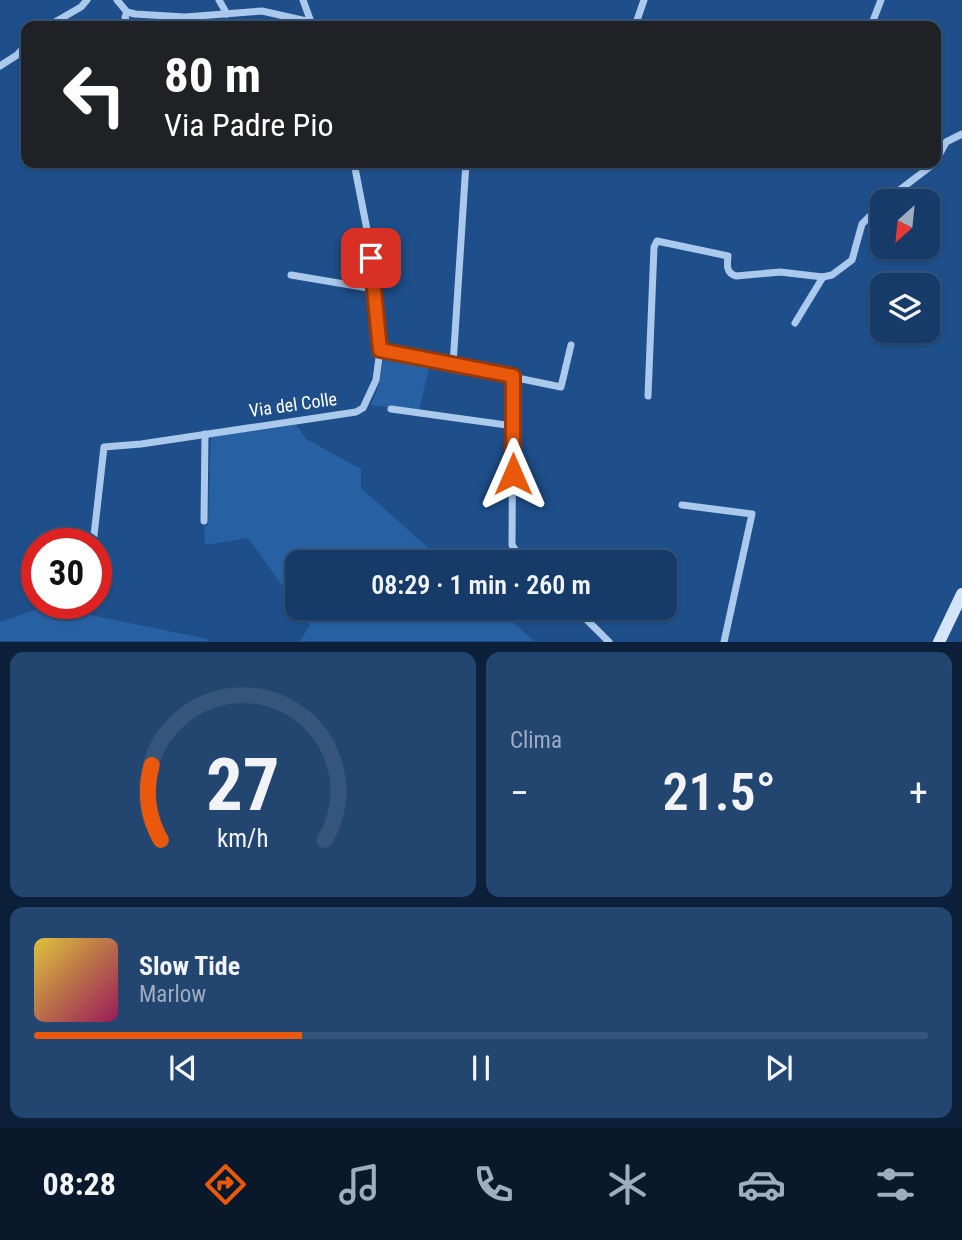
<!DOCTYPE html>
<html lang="it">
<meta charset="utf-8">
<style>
body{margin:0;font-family:"Roboto Condensed",sans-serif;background:#234671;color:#f1f3f6;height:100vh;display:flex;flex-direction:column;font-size:26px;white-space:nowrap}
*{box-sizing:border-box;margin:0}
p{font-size:23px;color:#9eadc0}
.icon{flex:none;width:38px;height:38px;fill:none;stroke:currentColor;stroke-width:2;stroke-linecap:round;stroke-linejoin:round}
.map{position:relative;height:642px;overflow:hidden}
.sheet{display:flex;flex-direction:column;gap:10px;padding:10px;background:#0c2039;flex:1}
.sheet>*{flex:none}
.top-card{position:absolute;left:21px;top:21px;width:920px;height:147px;border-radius:14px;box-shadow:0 2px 5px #0004,0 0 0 2px #35557c;background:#202124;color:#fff;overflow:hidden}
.needle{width:46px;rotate:207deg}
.buttons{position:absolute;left:870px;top:189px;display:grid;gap:14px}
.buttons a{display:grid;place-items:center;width:70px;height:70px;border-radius:14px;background:#163b68;box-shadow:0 2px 5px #0004,0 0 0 2px #35557c;font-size:35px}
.speed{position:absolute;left:21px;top:528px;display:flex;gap:14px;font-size:35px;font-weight:700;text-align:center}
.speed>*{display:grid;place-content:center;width:91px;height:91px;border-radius:50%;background:#163b68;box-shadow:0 2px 5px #0004,0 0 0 2px #35557c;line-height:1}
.speed .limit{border:10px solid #d22;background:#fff;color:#111}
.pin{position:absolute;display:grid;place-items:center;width:60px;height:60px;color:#fff;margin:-30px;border-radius:14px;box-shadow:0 4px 10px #0006}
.me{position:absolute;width:77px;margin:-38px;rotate:0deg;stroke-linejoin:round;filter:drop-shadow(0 0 5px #0008)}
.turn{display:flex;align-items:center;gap:24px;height:147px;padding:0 28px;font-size:32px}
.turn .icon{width:91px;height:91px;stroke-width:2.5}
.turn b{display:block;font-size:49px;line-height:60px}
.big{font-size:52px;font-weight:600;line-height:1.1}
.sheet .tile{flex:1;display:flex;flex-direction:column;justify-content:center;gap:10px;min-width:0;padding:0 24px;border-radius:14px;background:#234671}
.sheet .dial{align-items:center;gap:0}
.dial svg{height:182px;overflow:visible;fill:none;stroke:#35557c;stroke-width:7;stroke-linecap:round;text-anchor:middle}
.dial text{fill:#f1f3f6;stroke:none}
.song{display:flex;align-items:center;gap:21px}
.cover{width:84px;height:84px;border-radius:10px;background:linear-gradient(135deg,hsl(50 70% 55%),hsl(330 70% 35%))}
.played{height:7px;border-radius:4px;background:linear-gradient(90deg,#ea580c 30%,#35557c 30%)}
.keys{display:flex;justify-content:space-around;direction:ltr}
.heat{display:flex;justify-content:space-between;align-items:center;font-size:38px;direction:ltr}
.sheet .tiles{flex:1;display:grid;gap:10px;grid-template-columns:1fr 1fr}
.tile:last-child{grid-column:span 2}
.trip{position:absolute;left:285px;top:550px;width:392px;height:70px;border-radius:14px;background:#163b68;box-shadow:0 2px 5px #0004,0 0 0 2px #35557c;font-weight:600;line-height:70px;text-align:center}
.menu{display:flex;height:112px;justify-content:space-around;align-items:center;background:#09182a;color:#9eadc0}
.menu .icon{width:49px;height:49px}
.menu .selected{color:#ea580c}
.menu b{font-size:32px;color:#f1f3f6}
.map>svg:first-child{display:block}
</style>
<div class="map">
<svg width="962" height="642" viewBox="0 0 962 642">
<rect width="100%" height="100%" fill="#1e4f8a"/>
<g fill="#2861a3">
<path d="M 384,354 L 430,364 L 419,411 L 371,405 L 379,385 Z"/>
<path d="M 296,425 L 306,439 L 361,469 L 361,488 L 444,562 L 298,562 L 298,607 L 248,538 L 205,545 L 204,526 L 208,526 L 211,437 Z"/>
<path d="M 47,606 L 207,639 L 207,641 L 0,641 L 0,622 Z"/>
<path d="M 298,607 L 495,607 L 534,641 L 300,641 L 310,625 Z"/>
</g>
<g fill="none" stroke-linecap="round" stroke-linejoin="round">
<g stroke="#aac9ec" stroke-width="7">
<path d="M 117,0 L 127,12 L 135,14 L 185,17 L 262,11 L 311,22"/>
<path d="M 219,0 L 227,14"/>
<path d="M 303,0 L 311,22 L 324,26"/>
<path d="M 127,12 L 125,17 L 128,26"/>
<path d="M 48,26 L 81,7 L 87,0"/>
<path d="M 635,26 L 644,0"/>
<path d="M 871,26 L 881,0"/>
<path d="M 0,66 L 17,55 L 26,45"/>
<path d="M 936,161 L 946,142 L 962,134"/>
<path d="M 885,201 L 935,163"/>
<path d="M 291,275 L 374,289"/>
<path d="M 795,323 L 823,277"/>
<path d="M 380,350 L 561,387 L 571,345"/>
<path d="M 453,365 L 466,163"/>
<path d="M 513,376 L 512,545 L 523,562"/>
<path d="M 648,396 L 654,247 L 657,241 L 728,256 C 727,265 726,273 736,276 L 780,272 L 823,277 L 832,275 L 852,260 L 862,224 L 882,204"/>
<path d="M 391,409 L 513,426"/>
<path d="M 682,505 L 752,514 L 724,642"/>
<path d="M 204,521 L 205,434"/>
<path d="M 93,544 L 104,447 L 141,444 L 356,412 L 363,408 L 376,380 L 380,350 L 369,240 L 354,163"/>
<path d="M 574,607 L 609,642"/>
</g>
<path stroke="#d5e5f9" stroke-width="12" d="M 939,642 L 962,594"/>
</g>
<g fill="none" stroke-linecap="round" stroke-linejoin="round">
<defs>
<path id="route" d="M 371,258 L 380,350 L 513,376 L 513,474"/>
</defs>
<use href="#route" stroke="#983908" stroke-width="18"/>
<use href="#route" stroke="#ea580c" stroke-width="12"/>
</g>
<g text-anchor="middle" stroke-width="7" stroke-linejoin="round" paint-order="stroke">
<g font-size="18" fill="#fff" stroke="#1e4f8a">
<text transform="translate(293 405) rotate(-8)" y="6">Via del Colle</text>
</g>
</g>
</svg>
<div class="buttons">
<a><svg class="needle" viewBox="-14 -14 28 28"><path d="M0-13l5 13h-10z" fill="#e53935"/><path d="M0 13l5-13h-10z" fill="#9eadc0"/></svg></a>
<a><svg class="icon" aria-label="layers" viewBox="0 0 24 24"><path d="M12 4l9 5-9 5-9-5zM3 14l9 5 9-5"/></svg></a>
</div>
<div class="speed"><div class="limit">30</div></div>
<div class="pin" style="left:371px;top:258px;background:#d93025"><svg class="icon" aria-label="arrive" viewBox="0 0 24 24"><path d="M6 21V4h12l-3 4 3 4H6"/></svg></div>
<svg class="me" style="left:513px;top:474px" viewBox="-20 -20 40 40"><path d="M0-17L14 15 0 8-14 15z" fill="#ea580c" stroke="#fff" stroke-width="4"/></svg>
<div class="trip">08:29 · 1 min · 260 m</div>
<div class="top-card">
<div class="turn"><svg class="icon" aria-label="left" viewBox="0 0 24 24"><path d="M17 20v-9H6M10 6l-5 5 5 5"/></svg><div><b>80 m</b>Via Padre Pio</div></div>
</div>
</div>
<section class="sheet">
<div class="tiles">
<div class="tile dial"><svg viewBox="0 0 100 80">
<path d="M14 69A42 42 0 1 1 86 69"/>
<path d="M14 69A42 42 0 0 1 10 36" stroke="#ea580c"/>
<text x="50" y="56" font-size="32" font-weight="700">27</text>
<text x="50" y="72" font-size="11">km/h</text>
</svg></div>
<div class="tile"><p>Clima</p>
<div class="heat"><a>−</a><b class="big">21.5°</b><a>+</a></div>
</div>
<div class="tile">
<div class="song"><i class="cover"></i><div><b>Slow Tide</b><p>Marlow</p></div></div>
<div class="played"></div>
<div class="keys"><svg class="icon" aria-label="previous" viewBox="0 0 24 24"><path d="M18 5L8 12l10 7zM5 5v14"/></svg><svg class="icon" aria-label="pause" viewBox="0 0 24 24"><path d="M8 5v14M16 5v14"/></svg><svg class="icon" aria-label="next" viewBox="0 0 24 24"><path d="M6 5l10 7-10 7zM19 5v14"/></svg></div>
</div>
</div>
</section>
<nav class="menu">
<b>08:28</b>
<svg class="icon selected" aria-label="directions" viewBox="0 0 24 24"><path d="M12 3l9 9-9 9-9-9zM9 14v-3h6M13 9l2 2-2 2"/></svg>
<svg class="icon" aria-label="music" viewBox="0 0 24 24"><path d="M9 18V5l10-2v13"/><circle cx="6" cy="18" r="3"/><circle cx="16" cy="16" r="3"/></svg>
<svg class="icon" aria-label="phone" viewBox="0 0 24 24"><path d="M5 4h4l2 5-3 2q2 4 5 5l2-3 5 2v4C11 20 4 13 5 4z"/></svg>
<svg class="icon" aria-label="climate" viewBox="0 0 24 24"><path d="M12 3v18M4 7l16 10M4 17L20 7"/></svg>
<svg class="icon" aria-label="car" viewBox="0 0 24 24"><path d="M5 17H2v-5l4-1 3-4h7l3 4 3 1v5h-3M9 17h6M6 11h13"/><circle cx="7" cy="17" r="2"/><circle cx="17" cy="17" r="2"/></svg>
<svg class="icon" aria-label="filters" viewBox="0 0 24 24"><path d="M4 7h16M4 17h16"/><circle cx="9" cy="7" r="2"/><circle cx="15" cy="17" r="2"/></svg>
</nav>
